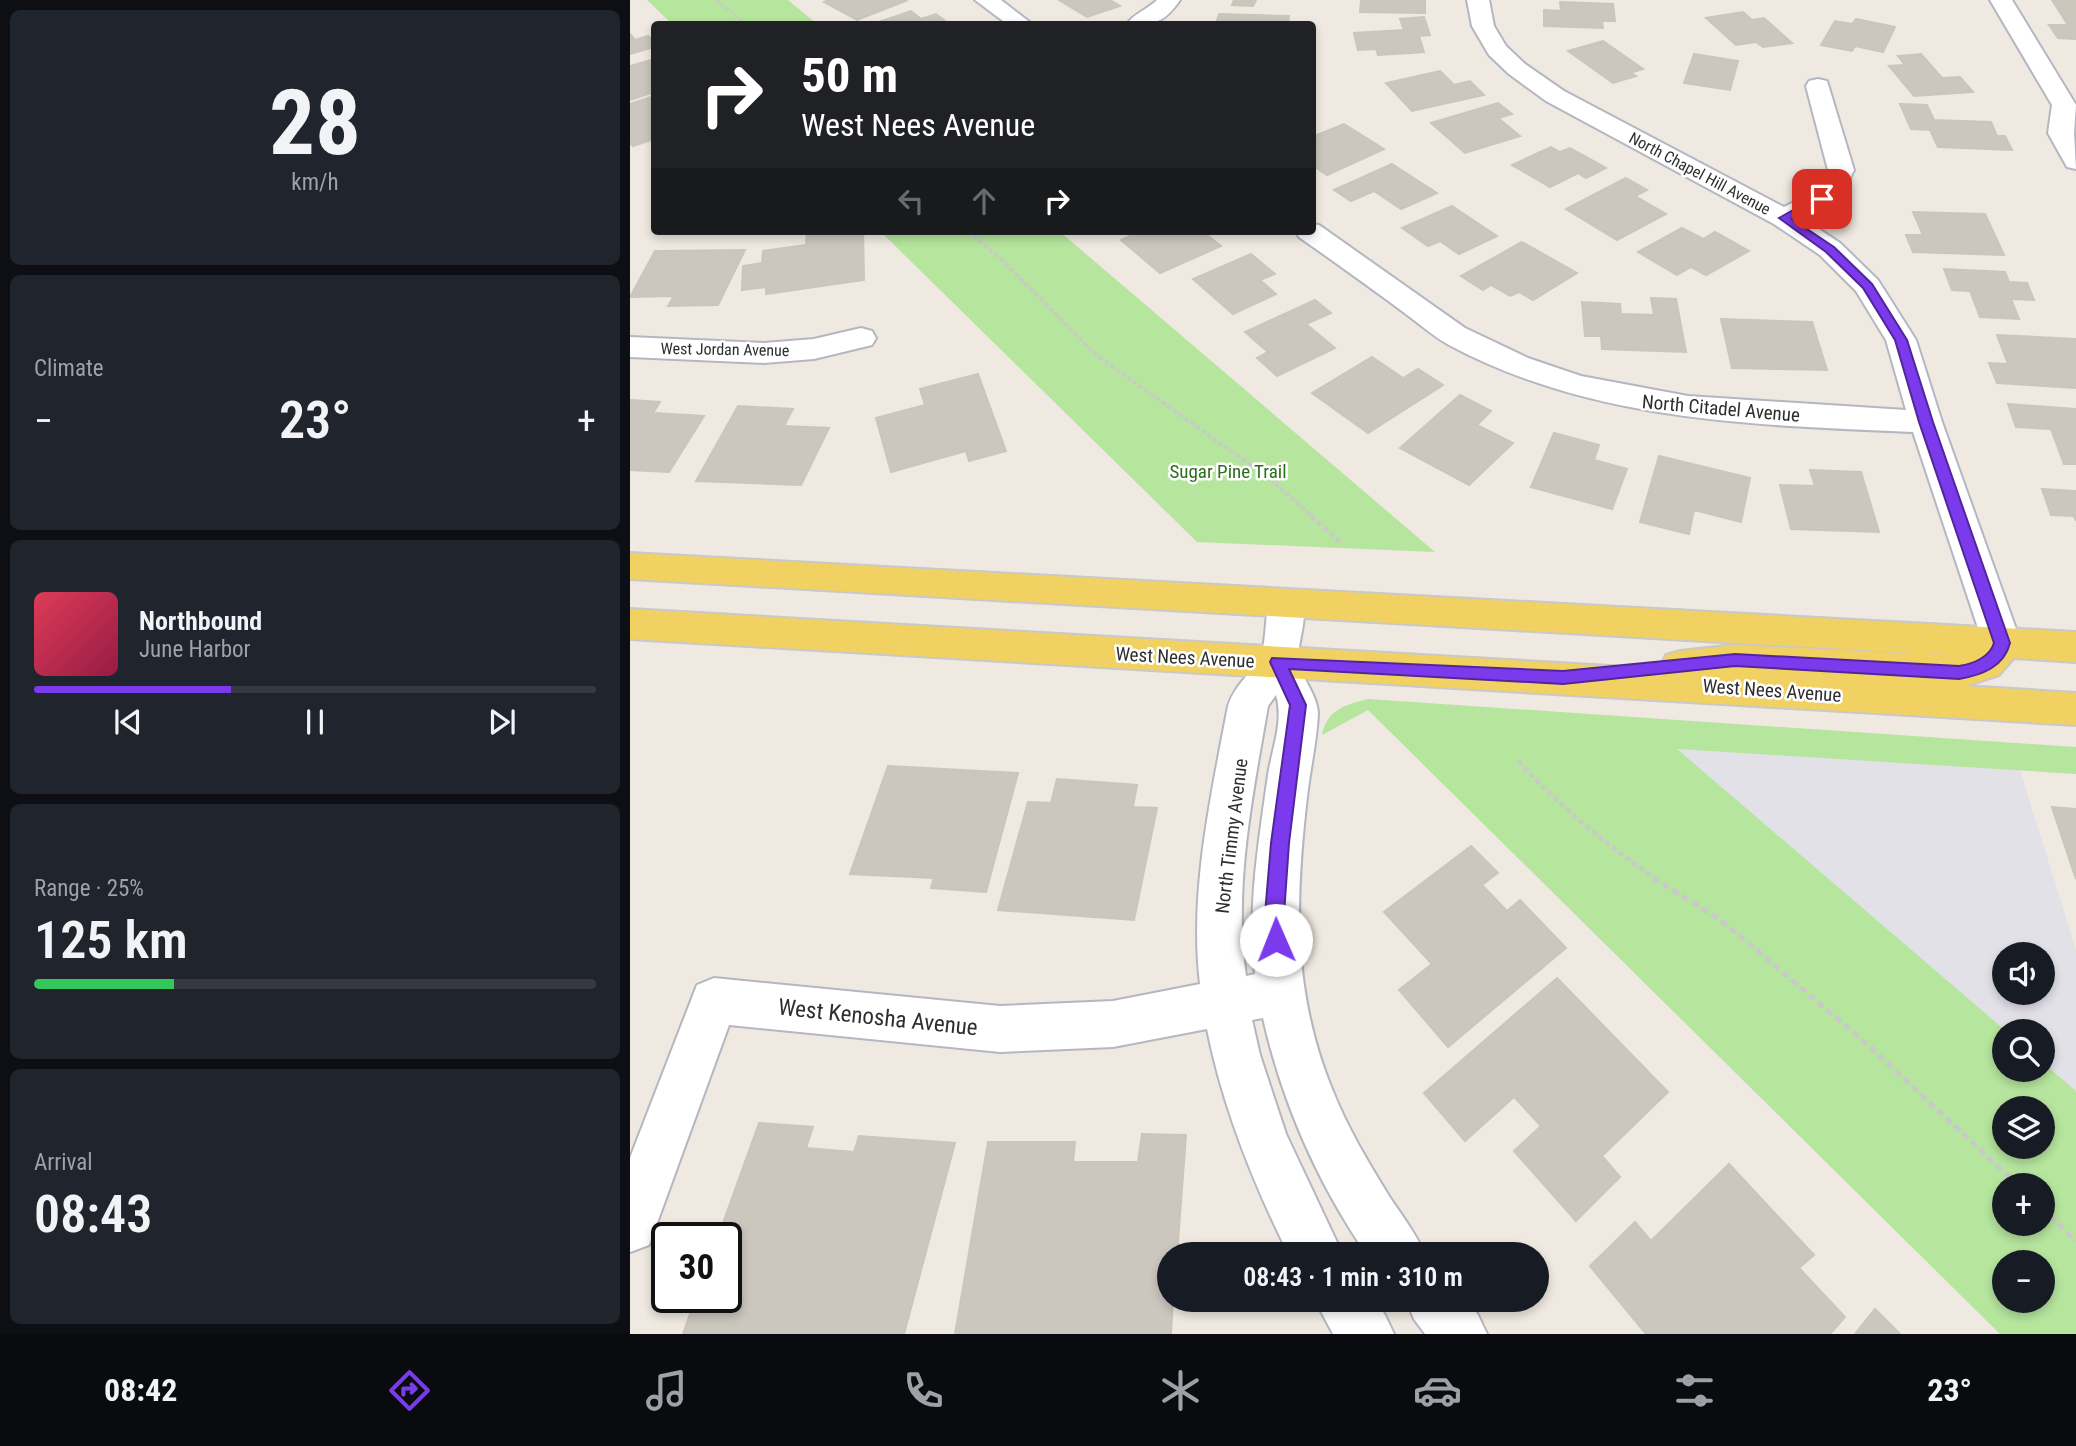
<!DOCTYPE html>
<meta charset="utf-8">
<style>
body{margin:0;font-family:"Roboto Condensed",sans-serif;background:#20242c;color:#f1f3f6;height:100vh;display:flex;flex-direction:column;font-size:26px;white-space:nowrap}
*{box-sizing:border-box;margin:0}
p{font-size:23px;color:#9ea1a6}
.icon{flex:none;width:38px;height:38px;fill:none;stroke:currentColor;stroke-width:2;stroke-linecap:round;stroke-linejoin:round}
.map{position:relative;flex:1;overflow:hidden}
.side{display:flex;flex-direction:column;gap:10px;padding:10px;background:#0d0f14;width:630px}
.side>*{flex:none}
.guide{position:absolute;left:21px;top:21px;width:665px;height:214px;border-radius:7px;box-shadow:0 4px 10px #0003;background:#202124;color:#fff;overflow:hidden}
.controls{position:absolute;left:1362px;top:942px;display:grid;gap:14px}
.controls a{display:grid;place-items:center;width:63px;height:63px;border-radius:50%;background:#171b24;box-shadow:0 4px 10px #0003;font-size:35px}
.speed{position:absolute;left:21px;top:1222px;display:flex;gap:14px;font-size:35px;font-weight:700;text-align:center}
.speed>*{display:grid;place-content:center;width:91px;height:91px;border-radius:50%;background:#171b24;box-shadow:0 4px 10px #0003;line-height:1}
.speed .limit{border:4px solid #111;border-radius:10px;background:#fff;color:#111}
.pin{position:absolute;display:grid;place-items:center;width:60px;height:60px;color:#fff;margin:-30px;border-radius:14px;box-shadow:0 4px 10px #0006}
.me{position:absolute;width:77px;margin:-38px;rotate:359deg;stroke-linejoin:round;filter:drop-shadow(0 0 5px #0008)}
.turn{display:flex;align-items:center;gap:24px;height:147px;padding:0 35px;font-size:32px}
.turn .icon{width:91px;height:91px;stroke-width:2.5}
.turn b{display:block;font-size:49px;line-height:60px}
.lanes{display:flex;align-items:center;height:66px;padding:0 35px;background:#0003;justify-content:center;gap:35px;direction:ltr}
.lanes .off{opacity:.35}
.big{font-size:52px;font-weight:600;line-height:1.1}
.side .card{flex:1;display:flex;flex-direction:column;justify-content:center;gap:10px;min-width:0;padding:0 24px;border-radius:10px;background:#20242c}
.side .dial{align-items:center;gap:0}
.dial b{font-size:91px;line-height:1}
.song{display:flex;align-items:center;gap:21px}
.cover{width:84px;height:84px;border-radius:10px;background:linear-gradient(135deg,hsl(350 70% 55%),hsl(340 70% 35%))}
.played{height:7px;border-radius:4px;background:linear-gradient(90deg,#7c3aed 35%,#363941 35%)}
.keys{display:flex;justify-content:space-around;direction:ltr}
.heat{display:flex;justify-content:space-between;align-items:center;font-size:38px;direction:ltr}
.charge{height:10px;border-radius:5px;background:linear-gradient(90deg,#34c759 25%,#363941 0)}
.trip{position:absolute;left:527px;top:1242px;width:392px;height:70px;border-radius:35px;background:#171b24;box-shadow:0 4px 10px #0003;font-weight:600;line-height:70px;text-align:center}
.dock{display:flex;height:112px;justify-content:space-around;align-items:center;background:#090b0e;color:#9ea1a6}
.dock .icon{width:49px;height:49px}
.dock .selected{color:#7c3aed}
.dock b{font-size:32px;color:#f1f3f6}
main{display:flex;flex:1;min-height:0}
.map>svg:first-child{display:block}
</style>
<main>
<section class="side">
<div class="card dial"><b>28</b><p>km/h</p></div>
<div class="card"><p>Climate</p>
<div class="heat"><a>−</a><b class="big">23°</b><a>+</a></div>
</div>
<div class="card">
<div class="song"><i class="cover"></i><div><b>Northbound</b><p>June Harbor</p></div></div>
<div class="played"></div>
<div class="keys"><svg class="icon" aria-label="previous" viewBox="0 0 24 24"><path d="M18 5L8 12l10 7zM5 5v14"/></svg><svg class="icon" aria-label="pause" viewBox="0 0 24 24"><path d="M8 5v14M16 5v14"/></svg><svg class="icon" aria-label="next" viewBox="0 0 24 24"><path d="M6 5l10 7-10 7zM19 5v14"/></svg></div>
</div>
<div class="card"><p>Range · 25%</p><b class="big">125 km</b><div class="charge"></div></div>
<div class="card"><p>Arrival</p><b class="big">08:43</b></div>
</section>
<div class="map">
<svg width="1446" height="1334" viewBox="0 0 1446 1334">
<rect width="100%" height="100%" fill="#efe9e1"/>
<path fill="#e3e1e8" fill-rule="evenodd" d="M 1046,749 L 1390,770 L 1446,950 L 1446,1091 L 1412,1062 L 1412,1031 L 1376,1031 ZM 1374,954 L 1412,954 L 1412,992 L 1374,992 Z"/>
<g fill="#b6e59e" fill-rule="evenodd">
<path d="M 17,0 L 158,0 L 187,24 L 42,24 Z"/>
<path d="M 250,231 L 429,231 L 805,552 L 567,542 Z"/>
<path d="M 738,699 L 1446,747 L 1446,774 L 1047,749 L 1376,1031 L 1374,1031 L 1374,1069 L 1412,1069 L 1412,1062 L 1446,1091 L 1446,1334 L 1370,1334 L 738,710 L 692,735 C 697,710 714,705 738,699 ZM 1374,1108 L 1412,1108 L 1412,1146 L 1374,1146 ZM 1374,1185 L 1412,1185 L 1412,1223 L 1374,1223 ZM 1374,1262 L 1412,1262 L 1412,1300 L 1374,1300 Z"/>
</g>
<g fill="#cbc7bf" stroke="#cbc5ba" stroke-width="2">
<path d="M 199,0 L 278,0 L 227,20 L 194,2 Z"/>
<path d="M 429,0 L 480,0 L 490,6 L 457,17 Z"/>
<path d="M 604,0 L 626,0 L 623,6 L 602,5 Z"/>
<path d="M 731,0 L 795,1 L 795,13 L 730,12 Z"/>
<path d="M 1422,0 L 1446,0 L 1446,39 L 1428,38 L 1419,25 L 1438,25 Z"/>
<path d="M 930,2 L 983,4 L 985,21 L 972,21 L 973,28 L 914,26 L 914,10 L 931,11 Z"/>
<path d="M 281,11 L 291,19 L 306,14 L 319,24 L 246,23 Z"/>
<path d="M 1113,12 L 1122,20 L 1134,18 L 1162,43 L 1133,47 L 1126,42 L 1106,45 L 1076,18 Z"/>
<path d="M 589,14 L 659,16 L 658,24 L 586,24 Z"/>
<path d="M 794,17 L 800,35 L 789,36 L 794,52 L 748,55 L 746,49 L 728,50 L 724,33 L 774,30 L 770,19 Z"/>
<path d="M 1226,19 L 1265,27 L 1253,52 L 1225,46 L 1222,51 L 1191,45 L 1205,21 L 1222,24 Z"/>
<path d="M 0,34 L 5,40 L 18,36 L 24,42 L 24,47 L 0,54 Z"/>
<path d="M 973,41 L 1013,69 L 1000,73 L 1006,76 L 983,83 L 938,51 Z"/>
<path d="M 1064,54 L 1108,61 L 1100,90 L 1054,83 Z"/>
<path d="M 1291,54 L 1312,78 L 1330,77 L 1343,92 L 1284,96 L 1259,66 L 1275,65 L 1268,56 Z"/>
<path d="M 24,59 L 24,92 L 0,100 L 0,66 Z"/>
<path d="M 810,71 L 824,85 L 840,81 L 854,95 L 782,111 L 756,83 Z"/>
<path d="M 24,96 L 24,139 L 3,146 L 0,143 L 0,104 Z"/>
<path d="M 868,103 L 882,114 L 868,118 L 890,136 L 835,153 L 801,123 Z"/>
<path d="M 1270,104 L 1297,105 L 1304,120 L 1361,122 L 1367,136 L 1375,136 L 1382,150 L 1308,147 L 1300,130 L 1281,129 Z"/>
<path d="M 714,124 L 754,149 L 697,175 L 682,165 L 682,137 Z"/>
<path d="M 921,147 L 930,152 L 940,148 L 976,168 L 956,178 L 948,173 L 920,187 L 882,165 Z"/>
<path d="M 762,164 L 807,193 L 771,209 L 744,191 L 721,201 L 704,190 Z"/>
<path d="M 996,178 L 1017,190 L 1005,196 L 1036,214 L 987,240 L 936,209 Z"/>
<path d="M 822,206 L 867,236 L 829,254 L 810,241 L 798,246 L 772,228 Z"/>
<path d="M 1283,212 L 1355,214 L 1374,255 L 1283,252 L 1276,235 L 1293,235 Z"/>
<path d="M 1052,228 L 1073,239 L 1085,232 L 1119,251 L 1076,275 L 1061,267 L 1047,275 L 1008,252 Z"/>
<path d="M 177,231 L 233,231 L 234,280 L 136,294 L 136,287 L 112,290 L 113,266 L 132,263 L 133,251 L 176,245 Z"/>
<path d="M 511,231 L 572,231 L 591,246 L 530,273 L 491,240 Z"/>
<path d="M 892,242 L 947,273 L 903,300 L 889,292 L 880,296 L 861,285 L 853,290 L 831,276 Z"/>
<path d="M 115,250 L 88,305 L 38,306 L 44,296 L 0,297 L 25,251 Z"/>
<path d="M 621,254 L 645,274 L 630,280 L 646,294 L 603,314 L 563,279 Z"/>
<path d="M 1314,269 L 1375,272 L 1379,282 L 1397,283 L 1404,300 L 1381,299 L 1389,319 L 1350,317 L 1340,291 L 1322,290 Z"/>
<path d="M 1021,298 L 1046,299 L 1056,352 L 972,349 L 971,336 L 955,336 L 952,302 L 990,304 L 991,314 L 1024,315 Z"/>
<path d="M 685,300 L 701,313 L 676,324 L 705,348 L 647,376 L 627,358 L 638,352 L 615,332 Z"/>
<path d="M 1091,319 L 1182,322 L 1197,370 L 1102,368 Z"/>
<path d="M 1367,335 L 1446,339 L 1446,388 L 1367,383 L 1359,363 L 1378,364 Z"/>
<path d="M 742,357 L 773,378 L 788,369 L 813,385 L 738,433 L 682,393 Z"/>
<path d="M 348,374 L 376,451 L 339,461 L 336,451 L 261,472 L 246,418 L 295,405 L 290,389 Z"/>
<path d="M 830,395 L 861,411 L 847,425 L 883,443 L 839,485 L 770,448 Z"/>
<path d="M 0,400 L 30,402 L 23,413 L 74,416 L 39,472 L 0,470 Z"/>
<path d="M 1378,404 L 1446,409 L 1446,464 L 1434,464 L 1421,429 L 1386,427 Z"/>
<path d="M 108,406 L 163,409 L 154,426 L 199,428 L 171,485 L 66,481 Z"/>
<path d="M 924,433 L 969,445 L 964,460 L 997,469 L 982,509 L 901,487 Z"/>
<path d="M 1029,456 L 1120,478 L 1111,522 L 1064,510 L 1059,534 L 1010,522 Z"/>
<path d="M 1180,470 L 1231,472 L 1249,532 L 1161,529 L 1150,485 L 1185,486 Z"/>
<path d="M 1412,489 L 1446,491 L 1446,521 L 1444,516 L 1421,515 Z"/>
<path d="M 258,766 L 388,773 L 356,892 L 301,888 L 304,878 L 220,874 Z"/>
<path d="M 427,779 L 507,785 L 503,807 L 527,808 L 504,920 L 368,910 L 398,802 L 421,803 Z"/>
<path d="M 1422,807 L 1446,809 L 1446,879 Z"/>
<path d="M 841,846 L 868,873 L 852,885 L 877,911 L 890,900 L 936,948 L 818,1047 L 769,990 L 802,964 L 754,912 Z"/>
<path d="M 927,978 L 1038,1092 L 972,1156 L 990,1177 L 946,1221 L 884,1151 L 911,1126 L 884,1097 L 835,1141 L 794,1093 Z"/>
<path d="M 129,1123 L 183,1127 L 176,1148 L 224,1152 L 229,1136 L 325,1143 L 274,1334 L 53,1334 L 66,1297 L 96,1297 L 96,1237 L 88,1237 Z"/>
<path d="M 512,1134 L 556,1135 L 547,1255 L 539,1255 L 539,1300 L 543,1300 L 541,1334 L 325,1334 L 358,1142 L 445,1142 L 443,1162 L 508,1162 Z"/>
<path d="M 1099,1164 L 1184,1255 L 1169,1268 L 1215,1317 L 1200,1334 L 1016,1334 L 960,1266 L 1005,1222 L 1021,1241 Z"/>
<path d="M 1245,1309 L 1270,1334 L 1225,1334 Z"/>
</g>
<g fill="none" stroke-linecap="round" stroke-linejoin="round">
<defs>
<g id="minor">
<path d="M 345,0 L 371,0 L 402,24 L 377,24 Z"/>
<path d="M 527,0 L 550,0 C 533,24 525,24 497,24 C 502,15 518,9 527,0 Z"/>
<path d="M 837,0 L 859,0 L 864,26 L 876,46 L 895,64 L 934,91 L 1154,207 L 1182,193 L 1198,170 L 1176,86 L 1179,81 L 1188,79 L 1197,81 L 1224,170 C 1211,198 1200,205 1174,219 L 1210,243 L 1248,280 L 1286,340 L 1312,422 L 1391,643 L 1385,654 L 1372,658 L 1359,654 L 1353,643 L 1283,432 C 1125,425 963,422 819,345 C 801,335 785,320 768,308 C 735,284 702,260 669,237 L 665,231 L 682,231 L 682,224 L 689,225 L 835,328 L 898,358 L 951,376 L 1058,396 L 1276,410 L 1256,340 L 1226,291 L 1190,255 L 1144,224 L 916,101 L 879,74 L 859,55 L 842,26 Z"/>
<path d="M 1360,0 L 1382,0 L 1446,105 L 1444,133 L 1446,169 L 1437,167 L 1418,133 L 1422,105 Z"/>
<path d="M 231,328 L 242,331 L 246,338 L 242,345 L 184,359 L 134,363 L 0,357 L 0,337 L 134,343 L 184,339 Z"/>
<path d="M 656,591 L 669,595 C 681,616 667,639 668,661 C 668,673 687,693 688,713 C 687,741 680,769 677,797 C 665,900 662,991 702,1089 C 717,1127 738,1162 759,1196 C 772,1216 786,1233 795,1255 L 737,1255 C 688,1184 652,1102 633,1018 L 622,1020 L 630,1055 L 656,1134 L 713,1255 L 659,1255 C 623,1183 593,1108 577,1029 L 483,1047 L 370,1052 L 99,1025 L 19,1245 L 0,1252 L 0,1158 L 67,985 L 84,978 L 370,1006 L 483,1001 L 570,984 C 559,892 581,796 598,706 C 605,683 626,670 631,655 C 638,635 633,614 643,595 ZM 646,695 C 654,721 642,749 638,775 C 629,840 617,908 625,974 L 616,976 C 603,887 623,793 638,706 Z"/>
<path d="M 685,1300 L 745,1300 L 755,1315 L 764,1334 L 703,1334 Z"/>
<path d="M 776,1300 L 837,1300 L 848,1315 L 857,1334 L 795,1334 L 784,1319 Z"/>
</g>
<path id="major" d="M 0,553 L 1446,632 L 1446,662 L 1384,658 L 1369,675 L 1335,686 L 1446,693 L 1446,725 L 0,639 L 0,609 L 1032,669 L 1031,666 L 1036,655 L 1050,651 L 1105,645 L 1334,656 L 0,579 Z"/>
</defs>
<use href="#minor" stroke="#b4b7c1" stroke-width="4"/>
<use href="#major" stroke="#c9c9c9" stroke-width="4"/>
<path stroke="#c9c9c9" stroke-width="2.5" stroke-dasharray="3.5 2.5" stroke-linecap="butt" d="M 86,0 L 116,24"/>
<path stroke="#c9c9c9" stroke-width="3.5" stroke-dasharray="4.5 2.5" stroke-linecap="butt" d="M 338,231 L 373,261 L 466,355 L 639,478 L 683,517"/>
<g stroke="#c9c9c9" stroke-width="4.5" stroke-dasharray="5 3.5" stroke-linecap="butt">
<path d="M 681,516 L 711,543"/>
<path d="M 888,761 C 929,806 976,844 1026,879"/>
</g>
<g stroke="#c9c9c9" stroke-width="5" stroke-dasharray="7 4.5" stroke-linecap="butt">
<path d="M 1023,878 L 1086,917 L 1122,946 L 1238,1045 L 1388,1185"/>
<path d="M 1412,1208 L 1446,1241"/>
</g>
<use href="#minor" fill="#fff" fill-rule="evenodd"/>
<use href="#major" fill="#f2d163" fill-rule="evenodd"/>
</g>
<path fill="#7c3aed" stroke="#51269a" stroke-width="2" d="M 1188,196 L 1197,199 L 1162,219 L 1204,247 L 1242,284 L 1277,340 L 1303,422 L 1380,643 C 1374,667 1352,675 1329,679 L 1105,666 L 933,684 L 659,669 L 676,705 L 659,843 L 654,914 L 655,940 L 653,946 L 646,949 L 639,946 L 635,914 L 641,843 L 660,705 L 640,662 L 642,658 L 933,671 L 1105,654 L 1329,666 C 1343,664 1360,657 1364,643 L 1289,422 L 1265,340 L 1233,288 L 1196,252 L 1149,218 Z"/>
<g text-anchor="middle" stroke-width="5" stroke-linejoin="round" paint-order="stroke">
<g font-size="16" fill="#2e2e2e" stroke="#fff">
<text transform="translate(1070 173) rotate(28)" y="6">North Chapel Hill Avenue</text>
<text transform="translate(95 349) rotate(1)" y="6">West Jordan Avenue</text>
</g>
<g font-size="19" fill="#2e2e2e" stroke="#fff">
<text transform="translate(1091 408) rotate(5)" y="7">North Citadel Avenue</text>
<text transform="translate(555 657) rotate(3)" y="7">West Nees Avenue</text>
<text transform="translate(1142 690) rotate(4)" y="7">West Nees Avenue</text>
<text transform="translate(601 836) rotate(-83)" y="7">North Timmy Avenue</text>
</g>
<g font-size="19" fill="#2c6e1b" stroke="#fff">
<text x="598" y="478">Sugar Pine Trail</text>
</g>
<g font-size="23" fill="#2e2e2e" stroke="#fff">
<text transform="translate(248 1017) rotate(6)" y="8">West Kenosha Avenue</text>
</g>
</g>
</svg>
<div class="controls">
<a><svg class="icon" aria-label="sound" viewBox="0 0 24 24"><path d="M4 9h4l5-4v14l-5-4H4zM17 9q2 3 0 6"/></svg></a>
<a><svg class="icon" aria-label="search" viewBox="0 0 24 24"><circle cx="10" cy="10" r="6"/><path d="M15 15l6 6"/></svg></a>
<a><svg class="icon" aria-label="layers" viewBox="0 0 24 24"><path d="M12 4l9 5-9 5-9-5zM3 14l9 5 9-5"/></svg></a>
<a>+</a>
<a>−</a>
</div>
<div class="speed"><div class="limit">30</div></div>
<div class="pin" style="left:1192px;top:199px;background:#d93025"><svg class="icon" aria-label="arrive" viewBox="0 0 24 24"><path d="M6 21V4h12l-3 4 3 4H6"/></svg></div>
<svg class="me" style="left:646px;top:940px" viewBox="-20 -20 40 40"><circle r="19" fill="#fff"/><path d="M0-13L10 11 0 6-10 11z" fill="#7c3aed"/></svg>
<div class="trip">08:43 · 1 min · 310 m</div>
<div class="guide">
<div class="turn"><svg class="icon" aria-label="right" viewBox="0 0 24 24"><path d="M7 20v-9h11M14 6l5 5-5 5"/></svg><div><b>50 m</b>West Nees Avenue</div></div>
<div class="lanes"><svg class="icon off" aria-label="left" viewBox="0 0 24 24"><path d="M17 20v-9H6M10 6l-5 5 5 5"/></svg><svg class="icon off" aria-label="ahead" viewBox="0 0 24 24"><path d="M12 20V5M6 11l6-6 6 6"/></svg><svg class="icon" aria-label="right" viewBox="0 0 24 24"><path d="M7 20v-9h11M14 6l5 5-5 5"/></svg></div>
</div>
</div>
</main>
<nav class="dock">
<b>08:42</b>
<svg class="icon selected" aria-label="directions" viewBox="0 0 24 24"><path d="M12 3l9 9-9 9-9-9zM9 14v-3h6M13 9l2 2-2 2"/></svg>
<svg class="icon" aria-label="music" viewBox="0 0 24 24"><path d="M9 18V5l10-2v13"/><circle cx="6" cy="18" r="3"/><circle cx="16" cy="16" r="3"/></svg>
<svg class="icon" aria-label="phone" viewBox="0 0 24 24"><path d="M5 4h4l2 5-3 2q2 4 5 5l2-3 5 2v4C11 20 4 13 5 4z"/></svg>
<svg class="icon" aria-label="climate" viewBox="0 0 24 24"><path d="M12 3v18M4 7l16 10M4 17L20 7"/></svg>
<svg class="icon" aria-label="car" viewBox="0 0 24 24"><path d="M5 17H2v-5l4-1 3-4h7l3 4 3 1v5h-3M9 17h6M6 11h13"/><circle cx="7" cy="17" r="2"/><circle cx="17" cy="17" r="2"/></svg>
<svg class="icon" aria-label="filters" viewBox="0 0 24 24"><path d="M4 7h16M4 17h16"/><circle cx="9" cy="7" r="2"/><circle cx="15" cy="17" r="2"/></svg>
<b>23°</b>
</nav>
